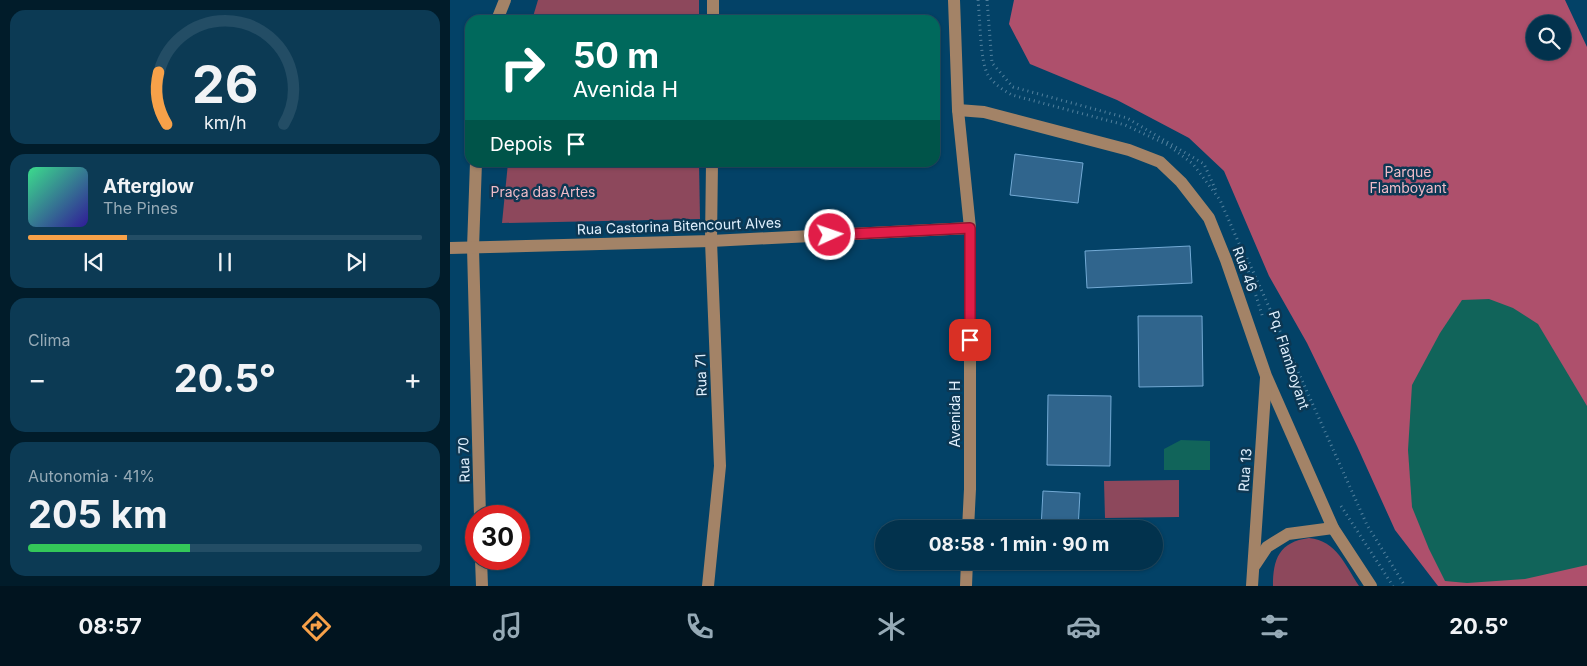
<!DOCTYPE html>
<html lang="pt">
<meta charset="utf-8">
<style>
body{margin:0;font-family:Inter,sans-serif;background:#0c3a54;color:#f1f3f6;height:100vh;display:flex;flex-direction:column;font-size:19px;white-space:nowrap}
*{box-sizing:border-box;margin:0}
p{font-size:16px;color:#96aab6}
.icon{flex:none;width:28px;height:28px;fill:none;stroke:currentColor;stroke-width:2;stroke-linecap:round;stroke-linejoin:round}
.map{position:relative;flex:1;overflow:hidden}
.sheet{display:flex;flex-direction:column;gap:10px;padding:10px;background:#011c2a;width:450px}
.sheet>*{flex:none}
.top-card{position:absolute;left:15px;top:15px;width:475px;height:152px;border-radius:15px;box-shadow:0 1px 4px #0004,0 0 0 1px #234d65;background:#00695c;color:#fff;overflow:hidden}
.buttons{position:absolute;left:1076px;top:15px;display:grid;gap:10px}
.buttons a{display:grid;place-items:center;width:45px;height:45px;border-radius:50%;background:#02324d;box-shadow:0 1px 4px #0004,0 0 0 1px #234d65;font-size:25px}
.speed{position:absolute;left:15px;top:505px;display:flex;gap:10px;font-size:25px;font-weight:700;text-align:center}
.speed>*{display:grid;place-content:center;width:65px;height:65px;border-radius:50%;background:#02324d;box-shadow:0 1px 4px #0004,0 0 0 1px #234d65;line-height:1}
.speed .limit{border:8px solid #d22;background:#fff;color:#111}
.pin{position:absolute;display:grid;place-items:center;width:42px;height:42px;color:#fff;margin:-21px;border-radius:10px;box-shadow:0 2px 8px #0006}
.me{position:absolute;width:55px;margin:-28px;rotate:87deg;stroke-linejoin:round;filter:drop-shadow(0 0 4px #0008)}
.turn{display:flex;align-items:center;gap:18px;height:105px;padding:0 25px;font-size:22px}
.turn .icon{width:65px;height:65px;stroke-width:2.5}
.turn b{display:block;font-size:35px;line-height:42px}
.then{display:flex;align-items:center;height:48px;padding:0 25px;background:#0003;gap:10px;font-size:19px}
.big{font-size:38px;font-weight:700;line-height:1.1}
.sheet .widget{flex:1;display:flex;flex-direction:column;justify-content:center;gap:8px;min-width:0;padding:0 18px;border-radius:15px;background:#0c3a54}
.sheet .dial{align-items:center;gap:0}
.dial svg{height:130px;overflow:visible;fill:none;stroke:#234d65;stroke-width:7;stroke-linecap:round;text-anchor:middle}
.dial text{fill:#f1f3f6;stroke:none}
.song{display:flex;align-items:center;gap:15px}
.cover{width:60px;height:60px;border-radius:8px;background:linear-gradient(135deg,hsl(150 70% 55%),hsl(250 70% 35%))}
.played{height:5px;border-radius:2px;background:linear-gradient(90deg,#f7a149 25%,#234d65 25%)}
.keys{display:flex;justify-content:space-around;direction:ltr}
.heat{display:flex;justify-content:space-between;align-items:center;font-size:28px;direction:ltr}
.charge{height:8px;border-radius:4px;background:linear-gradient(90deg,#34c759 41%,#234d65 0)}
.trip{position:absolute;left:425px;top:520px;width:288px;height:50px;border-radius:25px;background:#02324d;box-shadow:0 1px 4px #0004,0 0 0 1px #234d65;font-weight:700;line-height:50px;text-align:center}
.tabs{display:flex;height:80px;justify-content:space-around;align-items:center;background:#01141f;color:#96aab6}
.tabs .icon{width:35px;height:35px}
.tabs .on{color:#f7a149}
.tabs b{font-size:22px;color:#f1f3f6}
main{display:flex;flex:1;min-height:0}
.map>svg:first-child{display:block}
</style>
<main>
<section class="sheet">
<div class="widget dial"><svg viewBox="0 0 100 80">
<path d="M14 69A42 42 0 1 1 86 69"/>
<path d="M14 69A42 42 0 0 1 9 37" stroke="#f7a149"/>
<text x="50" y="56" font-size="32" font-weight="700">26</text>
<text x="50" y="72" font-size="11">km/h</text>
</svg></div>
<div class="widget">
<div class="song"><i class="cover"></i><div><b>Afterglow</b><p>The Pines</p></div></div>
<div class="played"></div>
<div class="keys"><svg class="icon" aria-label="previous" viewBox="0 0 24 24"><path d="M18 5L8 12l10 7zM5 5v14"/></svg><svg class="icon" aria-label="pause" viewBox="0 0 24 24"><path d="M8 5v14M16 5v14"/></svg><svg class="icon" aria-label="next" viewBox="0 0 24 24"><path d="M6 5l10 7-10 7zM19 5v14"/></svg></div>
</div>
<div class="widget"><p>Clima</p>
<div class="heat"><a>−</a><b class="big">20.5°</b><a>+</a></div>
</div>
<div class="widget"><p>Autonomia · 41%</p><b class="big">205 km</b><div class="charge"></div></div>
</section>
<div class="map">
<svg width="1137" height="586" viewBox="0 0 1137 586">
<rect width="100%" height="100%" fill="#034267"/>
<g fill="#8d485c">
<path d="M 88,0 L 249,0 L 249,20 L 82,20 Z"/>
<path d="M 58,163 L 249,163 L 250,219 L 52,223 Z"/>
<path d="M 729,480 L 729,517 L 655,518 L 654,481 Z"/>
<path d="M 859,538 C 887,541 895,565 909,586 L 823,586 C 823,559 829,542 859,538 Z"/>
</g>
<path fill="#ae506c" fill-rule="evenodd" d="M 564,0 L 1115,0 L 1137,47 L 1137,586 L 988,586 L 945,530 L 907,446 L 857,343 L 819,276 L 774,171 L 739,138 L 667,100 L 580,64 L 559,24 ZM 1085,24 L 1112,24 L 1112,51 L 1085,51 Z"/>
<g fill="#11645a">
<path d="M 1039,299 L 1063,308 L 1088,324 L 1137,406 L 1137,565 L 1075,579 L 1017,583 L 995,581 L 979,549 L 962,507 L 958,450 L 962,385 L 990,333 L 1012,300 Z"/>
<path d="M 731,440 L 760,441 L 760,470 L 714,470 L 714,449 Z"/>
</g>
<g fill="#30658d" stroke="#73aad5">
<path d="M 565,154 L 633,163 L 628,203 L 560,195 Z"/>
<path d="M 740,246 L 742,283 L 637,288 L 635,251 Z"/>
<path d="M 688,316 L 752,316 L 753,386 L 689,387 Z"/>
<path d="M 598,395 L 661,396 L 660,466 L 597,465 Z"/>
<path d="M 593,491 L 630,493 L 628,529 L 591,529 Z"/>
</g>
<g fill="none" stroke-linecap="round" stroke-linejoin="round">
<g stroke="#52809d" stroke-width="3" stroke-dasharray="1 4" stroke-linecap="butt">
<path d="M 528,0 C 530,17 530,62 538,75 C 544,84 553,90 562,95 L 675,125 L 718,145 L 743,164 L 770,200 L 791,248 L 813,318"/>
<path d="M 537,0 L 542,63 L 563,87 L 677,118 L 754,164 L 767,193"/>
<path d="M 797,258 L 917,525 L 955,586"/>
<path d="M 891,506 L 943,586"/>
</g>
<g stroke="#a38367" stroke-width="12">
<path d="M 504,0 L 508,110 L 520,228 L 520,489 L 518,529"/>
<path d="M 47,20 L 55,0"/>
<path d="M 263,20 L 263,0"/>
<path d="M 508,110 L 534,112 L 679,150 L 710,162 L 731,182 L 759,218 L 776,260 L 816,376 L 883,528 L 921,586"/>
<path d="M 26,162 L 23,248 L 30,516"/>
<path d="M 0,248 L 261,241 L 520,228"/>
<path d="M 31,559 L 32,586"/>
<path d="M 805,565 L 817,547 L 838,534 L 883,528"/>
<path d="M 258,586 L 270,466 L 261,241 L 262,162"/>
<path d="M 516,586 L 517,561"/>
<path d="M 802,586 L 816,378"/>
</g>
</g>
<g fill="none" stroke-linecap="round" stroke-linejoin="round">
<defs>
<path id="route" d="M 380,235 L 520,228 L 520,340"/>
</defs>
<use href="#route" stroke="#92132f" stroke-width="12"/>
<use href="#route" stroke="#e11d48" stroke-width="9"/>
</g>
<g text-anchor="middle" stroke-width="5" stroke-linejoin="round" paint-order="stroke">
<g font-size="14" fill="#efbbc7" stroke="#0c3753">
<text x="958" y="177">Parque<tspan x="958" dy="16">Flamboyant</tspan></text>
<text x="93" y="197">Praça das Artes</text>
</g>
<g font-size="14" fill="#e0f0fe" stroke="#0c3753">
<text transform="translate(229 226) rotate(-2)" y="5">Rua Castorina Bitencourt Alves</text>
<text transform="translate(795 269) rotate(70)" y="5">Rua 46</text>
<text transform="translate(839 360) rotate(72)" y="5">Pq. Flamboyant</text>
<text transform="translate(251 375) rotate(-92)" y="5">Rua 71</text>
<text transform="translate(505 414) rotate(-90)" y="5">Avenida H</text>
<text transform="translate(14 460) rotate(-92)" y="5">Rua 70</text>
<text transform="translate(795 470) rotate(-86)" y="5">Rua 13</text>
</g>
</g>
</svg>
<div class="buttons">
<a><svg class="icon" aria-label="search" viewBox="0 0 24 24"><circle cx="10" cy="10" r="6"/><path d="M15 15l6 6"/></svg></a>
</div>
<div class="speed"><div class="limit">30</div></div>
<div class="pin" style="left:520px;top:340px;background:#d93025"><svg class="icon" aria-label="arrive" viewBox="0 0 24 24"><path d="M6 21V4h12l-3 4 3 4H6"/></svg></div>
<svg class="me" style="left:380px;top:235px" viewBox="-20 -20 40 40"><circle r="17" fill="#e11d48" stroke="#fff" stroke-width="3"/><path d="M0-11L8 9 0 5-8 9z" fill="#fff"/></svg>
<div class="trip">08:58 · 1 min · 90 m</div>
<div class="top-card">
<div class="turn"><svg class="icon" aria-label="right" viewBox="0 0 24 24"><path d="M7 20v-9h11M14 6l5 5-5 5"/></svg><div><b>50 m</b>Avenida H</div></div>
<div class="then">Depois<svg class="icon" aria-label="arrive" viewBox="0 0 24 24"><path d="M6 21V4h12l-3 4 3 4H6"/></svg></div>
</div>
</div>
</main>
<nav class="tabs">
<b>08:57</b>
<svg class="icon on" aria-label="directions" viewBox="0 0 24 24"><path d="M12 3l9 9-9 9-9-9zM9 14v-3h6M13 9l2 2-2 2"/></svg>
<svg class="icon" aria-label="music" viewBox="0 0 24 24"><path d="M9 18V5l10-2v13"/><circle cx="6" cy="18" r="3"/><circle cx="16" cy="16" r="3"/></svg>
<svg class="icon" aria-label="phone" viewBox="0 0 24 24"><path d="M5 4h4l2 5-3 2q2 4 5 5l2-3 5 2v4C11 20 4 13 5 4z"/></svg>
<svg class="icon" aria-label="climate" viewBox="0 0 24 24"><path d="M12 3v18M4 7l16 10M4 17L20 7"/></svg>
<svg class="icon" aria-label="car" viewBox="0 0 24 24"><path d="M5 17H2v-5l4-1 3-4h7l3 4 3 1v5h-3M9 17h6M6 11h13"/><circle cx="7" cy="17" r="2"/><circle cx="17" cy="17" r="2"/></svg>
<svg class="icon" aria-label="filters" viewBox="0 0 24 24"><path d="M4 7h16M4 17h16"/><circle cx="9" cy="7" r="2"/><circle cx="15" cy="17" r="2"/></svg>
<b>20.5°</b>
</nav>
